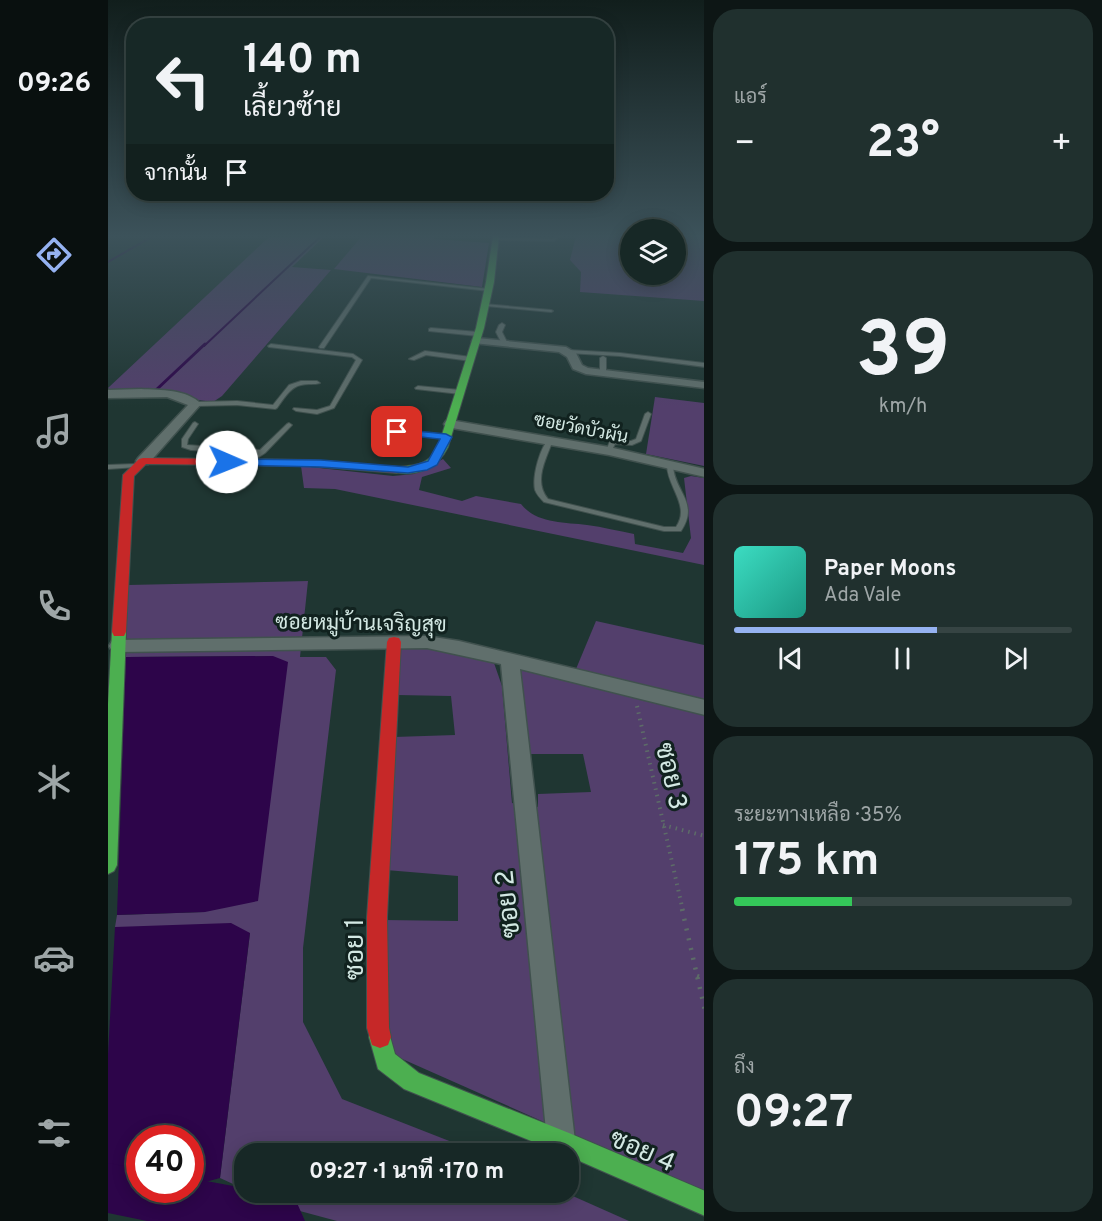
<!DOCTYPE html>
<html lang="th">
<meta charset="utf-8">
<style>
body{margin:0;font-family:Overpass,Sarabun,sans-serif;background:#20302e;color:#f1f3f6;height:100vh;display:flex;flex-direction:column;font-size:22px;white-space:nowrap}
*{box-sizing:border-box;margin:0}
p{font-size:20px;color:#9ea6a7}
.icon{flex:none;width:33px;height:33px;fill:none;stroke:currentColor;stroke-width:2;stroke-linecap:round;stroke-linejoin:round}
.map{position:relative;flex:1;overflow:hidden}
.drawer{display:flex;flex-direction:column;gap:9px;padding:9px;background:#0d1615;width:398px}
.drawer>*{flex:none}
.hud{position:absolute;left:18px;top:18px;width:488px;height:183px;border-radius:24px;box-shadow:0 3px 15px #0003,0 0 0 2px #364443;background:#172826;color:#f1f3f6;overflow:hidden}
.tools{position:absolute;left:512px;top:219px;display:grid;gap:12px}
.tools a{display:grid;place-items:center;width:66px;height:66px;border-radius:50%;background:#172826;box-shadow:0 3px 15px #0003,0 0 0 2px #364443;font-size:30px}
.speed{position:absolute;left:18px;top:1125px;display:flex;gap:12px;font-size:30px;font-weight:700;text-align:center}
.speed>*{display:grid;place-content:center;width:78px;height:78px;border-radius:50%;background:#172826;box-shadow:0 3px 15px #0003,0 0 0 2px #364443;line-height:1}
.speed .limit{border:9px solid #d22;background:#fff;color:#111}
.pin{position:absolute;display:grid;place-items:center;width:51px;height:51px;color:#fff;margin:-26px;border-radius:12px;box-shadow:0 3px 9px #0006}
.me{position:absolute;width:66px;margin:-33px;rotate:91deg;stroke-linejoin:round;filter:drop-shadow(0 0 4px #0008)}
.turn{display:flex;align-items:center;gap:21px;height:126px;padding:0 18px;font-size:27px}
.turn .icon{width:78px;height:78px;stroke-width:2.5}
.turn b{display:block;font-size:42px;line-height:51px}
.then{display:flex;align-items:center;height:57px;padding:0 18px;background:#0003;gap:12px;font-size:22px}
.big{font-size:45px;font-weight:700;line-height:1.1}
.drawer .widget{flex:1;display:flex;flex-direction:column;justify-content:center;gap:9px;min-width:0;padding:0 21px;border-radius:24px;background:#20302e}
.drawer .dial{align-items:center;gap:0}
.dial b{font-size:78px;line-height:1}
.song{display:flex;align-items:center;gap:18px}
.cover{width:72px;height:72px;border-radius:9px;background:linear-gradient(135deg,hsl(170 70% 55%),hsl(170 70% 35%))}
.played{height:6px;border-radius:3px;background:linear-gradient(90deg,#95b2f1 60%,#364443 60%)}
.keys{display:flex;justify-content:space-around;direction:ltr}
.heat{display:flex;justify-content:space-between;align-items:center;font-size:33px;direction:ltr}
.charge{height:9px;border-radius:4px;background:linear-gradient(90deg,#34c759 35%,#364443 0)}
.trip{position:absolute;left:126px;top:1143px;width:345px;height:60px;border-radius:24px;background:#172826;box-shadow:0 3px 15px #0003,0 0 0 2px #364443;font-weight:700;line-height:60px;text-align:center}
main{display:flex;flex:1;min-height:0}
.tab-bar{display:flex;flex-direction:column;width:108px;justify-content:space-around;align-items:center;background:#09100f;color:#9ea6a7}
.tab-bar .icon{width:42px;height:42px}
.tab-bar .on{color:#95b2f1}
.tab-bar b{font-size:27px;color:#f1f3f6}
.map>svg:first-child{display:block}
</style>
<main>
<nav class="tab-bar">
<b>09:26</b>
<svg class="icon on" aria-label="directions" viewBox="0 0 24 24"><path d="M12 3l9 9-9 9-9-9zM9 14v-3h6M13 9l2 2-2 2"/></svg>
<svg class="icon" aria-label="music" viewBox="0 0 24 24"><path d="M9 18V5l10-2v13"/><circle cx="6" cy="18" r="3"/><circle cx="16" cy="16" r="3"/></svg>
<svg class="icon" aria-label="phone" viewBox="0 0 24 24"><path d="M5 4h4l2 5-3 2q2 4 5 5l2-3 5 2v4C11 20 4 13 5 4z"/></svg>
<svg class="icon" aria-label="climate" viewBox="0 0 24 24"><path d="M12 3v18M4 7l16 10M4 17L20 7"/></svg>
<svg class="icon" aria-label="car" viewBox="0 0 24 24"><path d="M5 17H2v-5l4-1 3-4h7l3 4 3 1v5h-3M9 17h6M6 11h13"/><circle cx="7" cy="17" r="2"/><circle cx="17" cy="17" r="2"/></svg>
<svg class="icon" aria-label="filters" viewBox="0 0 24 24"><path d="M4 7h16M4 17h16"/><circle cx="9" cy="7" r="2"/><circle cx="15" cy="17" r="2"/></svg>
</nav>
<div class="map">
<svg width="597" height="1221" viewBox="0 0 597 1221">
<rect width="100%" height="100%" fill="#1f3632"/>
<g fill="#533f6c">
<path d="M 217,236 L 184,267 L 223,270 L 114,396 L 105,402 L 90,400 L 82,396 L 3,391 L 0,388 L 161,237 Z"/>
<path d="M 254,236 L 327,236 L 326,239 L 381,243 L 374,287 L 226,269 Z"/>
<path d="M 468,236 L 522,236 L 522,274 L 567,274 L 567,236 L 596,236 L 596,301 L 472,292 L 473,272 L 462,260 Z"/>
<path d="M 547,397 L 596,403 L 596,466 L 538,454 Z"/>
<path d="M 335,459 L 343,468 L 314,477 L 311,490 L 354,501 L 368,496 L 413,504 C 429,524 456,522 479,525 C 495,527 510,531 526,534 L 527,544 L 575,553 L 583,538 L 576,478 L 583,476 L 596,478 L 596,565 L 227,489 L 196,488 L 193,466 L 285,476 L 306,474 Z"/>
<path d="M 200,581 L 192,657 L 218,657 L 228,670 L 195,948 L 195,1022 L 234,1099 L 372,1153 L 136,1154 L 136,1189 L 112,1178 L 142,933 L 7,927 L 9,915 L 97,912 L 165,656 L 18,657 L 20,585 Z"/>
<path d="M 488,621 L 596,645 L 596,702 L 468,669 Z"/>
<path d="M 318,647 L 386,663 L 394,686 L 404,803 L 430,807 L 430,794 L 483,792 L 475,754 L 419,754 L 409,676 L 413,669 L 596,714 L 596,1193 L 283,1054 L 276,920 L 350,921 L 350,876 L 278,870 L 286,737 L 347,735 L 343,696 L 289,695 L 291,648 Z"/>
<path d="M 145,1193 L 458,1193 L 521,1221 L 229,1221 L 177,1207 Z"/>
</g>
<g fill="#2d054a">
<path d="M 165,656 L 180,662 L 150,901 L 97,912 L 9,915 L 18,657 Z"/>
<path d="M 123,923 L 142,933 L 112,1178 L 83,1186 L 82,1138 L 32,1138 L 31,1183 L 0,1171 L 0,1055 L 7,927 Z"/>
</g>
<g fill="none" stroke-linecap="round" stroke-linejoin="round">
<g stroke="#2d054a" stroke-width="2">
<path d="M 0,262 L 45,236"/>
<path d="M 96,346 L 213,236"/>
</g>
<path stroke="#2d054a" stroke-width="3" d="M 48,390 L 97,344"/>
<path fill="#2d054a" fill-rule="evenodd" d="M 0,1163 L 32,1169 L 32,1190 L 82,1190 L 82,1178 L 136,1188 L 136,1192 L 171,1195 L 189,1203 L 197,1221 L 39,1221 L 0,1213 Z"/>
<defs>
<g id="lane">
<path d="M 448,236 L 452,236 L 446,241 L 388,240 L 386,239 L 388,238 L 445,239 Z"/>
<path d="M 260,276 L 381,289 L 383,290 L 381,291 L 263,278 L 216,348 L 212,348 L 211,347 Z"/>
<path d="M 376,304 L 443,310 L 445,311 L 443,312 L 378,306 L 376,305 Z"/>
<path d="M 394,323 L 397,325 L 394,332 L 400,344 L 397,346 L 394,344 L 388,332 L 391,325 Z"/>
<path d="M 323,328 L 370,332 L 373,334 L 370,336 L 321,331 L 321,329 Z"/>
<path d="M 163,344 L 245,354 L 254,360 L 226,408 L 209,414 L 188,411 L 185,409 L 186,408 L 209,410 L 222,406 L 248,360 L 244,357 L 161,347 L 160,346 Z"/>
<path d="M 461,350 L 512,353 L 597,363 L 597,367 L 512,356 L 459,353 L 458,352 Z"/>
<path d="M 317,351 L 363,357 L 366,359 L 363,361 L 318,355 L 306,360 L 301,359 Z"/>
<path d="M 495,356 L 498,358 L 498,373 L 495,375 L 492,373 L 492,358 Z"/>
<path d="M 193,381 L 209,381 L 212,383 C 206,385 200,383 193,385 C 182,387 175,400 169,408 L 167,409 L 129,405 L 87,406 L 84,404 L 87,402 L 129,401 L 165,405 L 181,385 Z"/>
<path d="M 310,386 L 352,390 L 355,392 L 352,394 L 308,389 L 307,388 Z"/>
<path d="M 540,412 L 543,414 L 533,441 L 524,445 L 507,444 L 503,452 L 499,452 L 498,451 L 502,441 L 523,441 L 528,439 L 537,414 Z"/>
<path d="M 87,422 L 90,424 L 80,439 L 79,445 L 152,450 L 179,424 L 181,423 L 184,425 L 157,453 L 151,457 L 148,455 L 149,454 L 83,450 L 74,447 L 74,439 L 85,423 Z"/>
<path d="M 289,430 L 338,435 L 341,437 L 338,439 L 287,433 L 286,432 Z"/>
<path d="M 442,438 L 445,440 C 438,459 425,481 440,499 L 556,527 L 568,527 C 583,506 559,487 559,465 L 562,463 L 565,465 C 566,492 592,502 573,531 L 556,531 L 436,502 C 432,498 429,495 427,490 C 424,477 432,446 442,438 Z"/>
<path d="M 27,464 L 29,465 L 29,467 L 0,469 L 0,465 Z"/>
</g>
<g id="street">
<path d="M 369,338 L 458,347 L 468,353 L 474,365 L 480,368 L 597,382 L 597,388 L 478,374 L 465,369 L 459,357 L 451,352 L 365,343 L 364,341 Z"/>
<path d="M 33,389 C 52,390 79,389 93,404 L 40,464 L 30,464 L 28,461 L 30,458 L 80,405 L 59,397 L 0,398 L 0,390 Z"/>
<path d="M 342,420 L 501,447 L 597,469 L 597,477 L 501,455 L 338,427 L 336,424 L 338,421 Z"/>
<path d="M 319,636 L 351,641 L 597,700 L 597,715 L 412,669 L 467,1141 L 463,1151 L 457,1154 L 443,1151 L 439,1141 L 393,664 L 319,648 L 10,652 L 4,651 L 1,646 L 4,641 L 10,640 Z"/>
</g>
<g id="fast">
<path d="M 385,236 L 391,236 L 386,282 L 376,328 L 340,447 C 329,469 309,477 285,472 L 285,468 C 305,464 319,468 330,447 L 368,328 L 378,282 Z"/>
<path d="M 11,627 L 16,628 L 18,632 L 9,865 L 6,871 L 0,874 L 0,704 L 4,632 L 6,628 Z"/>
<path d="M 272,1026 L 280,1029 L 287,1054 L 311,1073 L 461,1133 L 597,1191 L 597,1216 L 460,1156 L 460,1154 L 455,1154 L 296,1089 L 270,1069 L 261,1037 L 264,1029 Z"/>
</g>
<g id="jam">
<path d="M 35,458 L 202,460 L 289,467 L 294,470 L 289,473 L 202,466 L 38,464 L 26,476 L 18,632 L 16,636 L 6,636 L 4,632 L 15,475 L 31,459 Z"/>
<path d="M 286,637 L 291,638 L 293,642 L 279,917 L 281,1028 L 283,1037 L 280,1045 L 272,1048 L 264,1045 L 259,1028 L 259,917 L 279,642 L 281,638 Z"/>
</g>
</defs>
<use href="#lane" stroke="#40514e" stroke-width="2"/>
<use href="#street" stroke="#40514e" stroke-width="3"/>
<use href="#fast" stroke="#40514e" stroke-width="2"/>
<use href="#jam" stroke="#40514e" stroke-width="2"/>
<g stroke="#5d6c68" stroke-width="4" stroke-dasharray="1.5 5" stroke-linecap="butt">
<path d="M 529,706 L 575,911"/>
<path d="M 555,825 L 597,836"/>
</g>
<g stroke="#5d6c68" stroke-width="4.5" stroke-dasharray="2 8" stroke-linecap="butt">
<path d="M 574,909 L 597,1011"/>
<path d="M 589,976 L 597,979"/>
</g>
<use href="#lane" fill="#606f6c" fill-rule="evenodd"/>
<use href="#street" fill="#606f6c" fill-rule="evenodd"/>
<use href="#fast" fill="#4caf50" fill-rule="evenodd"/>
<use href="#jam" fill="#c62828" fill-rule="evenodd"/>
</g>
<linearGradient id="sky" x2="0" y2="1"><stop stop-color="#111e1c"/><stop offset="0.58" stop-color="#3c525a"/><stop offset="1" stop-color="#3c525a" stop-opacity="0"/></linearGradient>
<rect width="597" height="407" fill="url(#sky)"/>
<path fill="#1a73e8" stroke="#114b97" stroke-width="1.5" d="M 289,429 L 338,434 L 344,437 L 329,465 L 319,470 L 300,473 L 213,467 L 119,465 L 114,462 L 119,459 L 213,460 L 300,467 L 320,461 L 332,439 L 286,434 L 284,432 Z"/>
<g text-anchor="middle" stroke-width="6" stroke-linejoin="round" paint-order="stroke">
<g font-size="18" fill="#d3e8e3" stroke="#11221f">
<text transform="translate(473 428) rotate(11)" y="6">ซอยวัดบัวผัน</text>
</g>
<g font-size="21" fill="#d3e8e3" stroke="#11221f">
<text transform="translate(253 623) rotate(1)" y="7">ซอยหมู่บ้านเจริญสุข</text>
</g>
<g font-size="26" fill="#d3e8e3" stroke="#11221f">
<text transform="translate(564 776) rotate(77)" y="9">ซอย 3</text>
<text transform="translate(399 904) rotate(-96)" y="9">ซอย 2</text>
<text transform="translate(246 949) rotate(-90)" y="9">ซอย 1</text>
<text transform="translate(535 1150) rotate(24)" y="9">ซอย 4</text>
</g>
</g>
</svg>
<div class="tools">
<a><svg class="icon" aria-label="layers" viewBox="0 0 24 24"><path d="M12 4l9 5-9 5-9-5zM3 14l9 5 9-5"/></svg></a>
</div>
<div class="speed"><div class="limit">40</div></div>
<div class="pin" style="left:289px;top:432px;background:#d93025"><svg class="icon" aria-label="arrive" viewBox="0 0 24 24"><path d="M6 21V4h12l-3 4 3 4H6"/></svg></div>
<svg class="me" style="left:119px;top:462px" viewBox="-20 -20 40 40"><circle r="19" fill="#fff"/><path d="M0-13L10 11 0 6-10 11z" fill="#1a73e8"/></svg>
<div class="trip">09:27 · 1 นาที · 170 m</div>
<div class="hud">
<div class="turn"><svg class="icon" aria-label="left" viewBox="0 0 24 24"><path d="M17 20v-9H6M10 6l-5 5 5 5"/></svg><div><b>140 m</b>เลี้ยวซ้าย</div></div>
<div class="then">จากนั้น<svg class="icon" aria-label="arrive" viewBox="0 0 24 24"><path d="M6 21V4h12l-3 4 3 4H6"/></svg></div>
</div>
</div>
<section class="drawer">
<div class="widget"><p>แอร์</p>
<div class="heat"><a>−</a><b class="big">23°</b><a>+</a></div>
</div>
<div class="widget dial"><b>39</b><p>km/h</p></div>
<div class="widget">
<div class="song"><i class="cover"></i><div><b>Paper Moons</b><p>Ada Vale</p></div></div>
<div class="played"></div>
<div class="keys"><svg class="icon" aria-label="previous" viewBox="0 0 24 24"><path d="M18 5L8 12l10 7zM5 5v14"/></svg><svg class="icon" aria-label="pause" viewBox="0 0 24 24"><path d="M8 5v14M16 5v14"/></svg><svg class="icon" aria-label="next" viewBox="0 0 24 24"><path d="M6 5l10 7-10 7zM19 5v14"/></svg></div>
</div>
<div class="widget"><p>ระยะทางเหลือ · 35%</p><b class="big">175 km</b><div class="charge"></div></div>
<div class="widget"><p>ถึง</p><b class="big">09:27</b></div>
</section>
</main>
